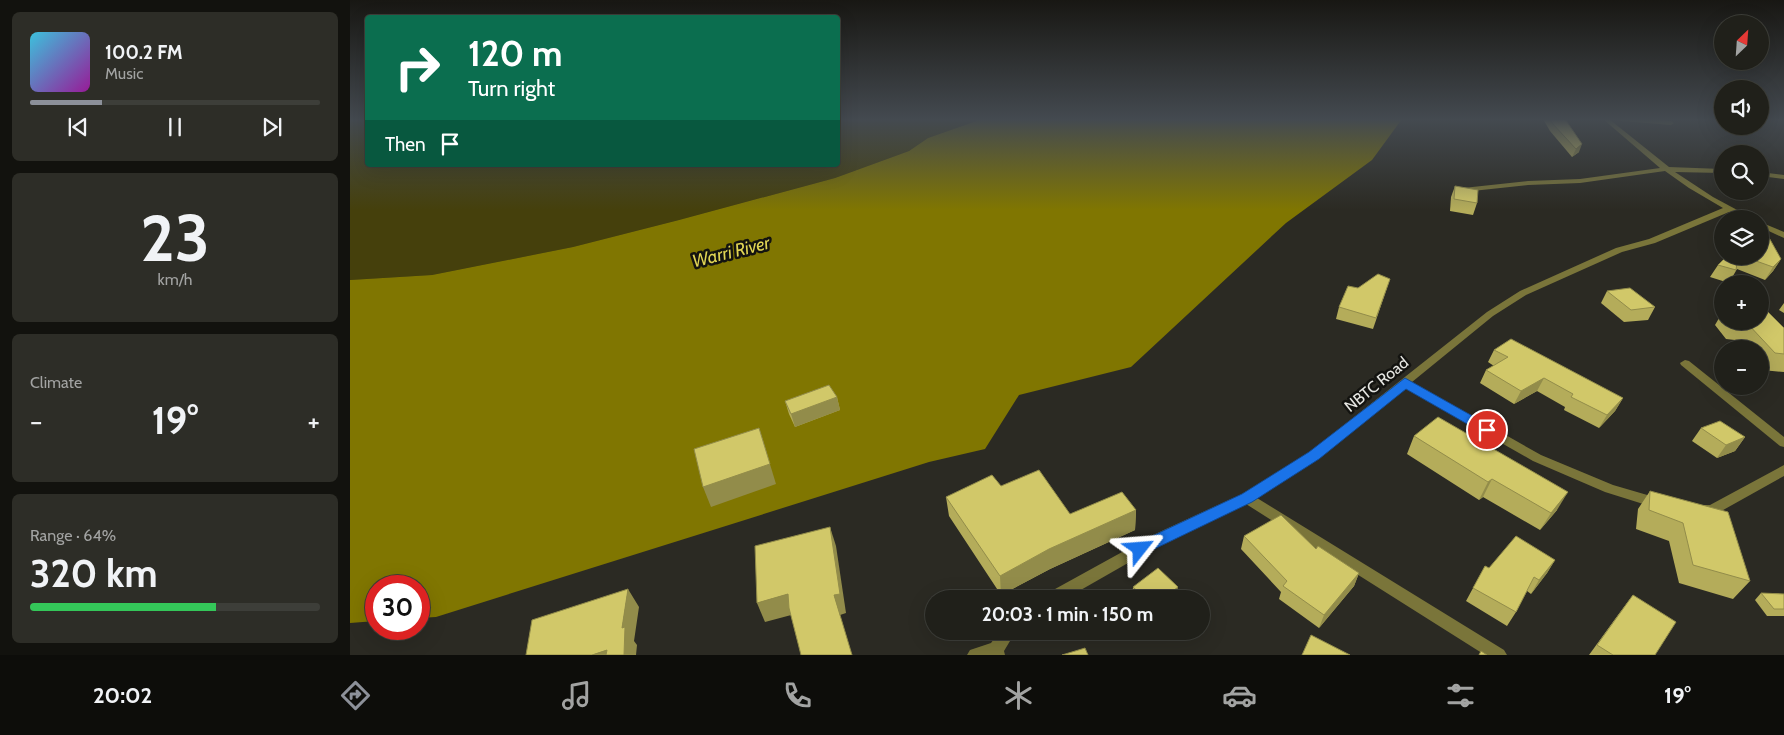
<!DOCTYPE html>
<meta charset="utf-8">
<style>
body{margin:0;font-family:Cabin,sans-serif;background:#2d2d27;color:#f1f3f6;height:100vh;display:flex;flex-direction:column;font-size:19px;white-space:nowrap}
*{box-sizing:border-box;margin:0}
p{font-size:16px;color:#a2a3a2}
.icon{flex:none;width:28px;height:28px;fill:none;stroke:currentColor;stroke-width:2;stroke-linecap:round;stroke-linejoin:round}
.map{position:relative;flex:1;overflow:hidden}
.side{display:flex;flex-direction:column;gap:12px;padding:12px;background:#12120e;width:350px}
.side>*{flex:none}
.hud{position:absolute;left:15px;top:15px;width:475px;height:152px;border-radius:5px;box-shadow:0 5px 20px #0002,0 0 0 1px #3d3e39;background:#0b6e4f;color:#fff;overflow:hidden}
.needle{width:32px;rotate:25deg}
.buttons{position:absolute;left:1364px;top:15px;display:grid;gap:10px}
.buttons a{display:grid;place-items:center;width:55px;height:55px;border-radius:50%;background:#20201a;box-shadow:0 5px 20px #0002,0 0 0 1px #3d3e39;font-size:25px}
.speed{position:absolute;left:15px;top:575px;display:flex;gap:10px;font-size:25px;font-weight:700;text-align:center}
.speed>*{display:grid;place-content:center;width:65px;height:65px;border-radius:50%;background:#20201a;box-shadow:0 5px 20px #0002,0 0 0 1px #3d3e39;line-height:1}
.speed .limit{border:8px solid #d22;background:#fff;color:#111}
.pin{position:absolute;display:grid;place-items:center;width:42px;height:42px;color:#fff;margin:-21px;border:2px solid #fff;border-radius:50%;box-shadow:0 1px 5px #0007}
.me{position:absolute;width:55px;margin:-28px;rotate:62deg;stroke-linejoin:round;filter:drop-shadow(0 0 4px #0008)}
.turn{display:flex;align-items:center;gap:18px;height:105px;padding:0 20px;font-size:22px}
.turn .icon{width:65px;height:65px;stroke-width:2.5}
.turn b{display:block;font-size:35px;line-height:42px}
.then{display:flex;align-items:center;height:48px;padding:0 20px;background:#0003;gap:10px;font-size:19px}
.big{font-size:38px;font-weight:700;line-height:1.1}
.side .tile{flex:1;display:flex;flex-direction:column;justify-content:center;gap:8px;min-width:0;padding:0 18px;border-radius:8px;background:#2d2d27}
.side .dial{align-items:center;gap:0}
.dial b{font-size:65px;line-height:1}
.song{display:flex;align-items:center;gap:15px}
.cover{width:60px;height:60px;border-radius:8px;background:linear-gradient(135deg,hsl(190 70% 55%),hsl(300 70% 35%))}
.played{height:5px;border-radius:2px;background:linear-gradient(90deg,#8c9099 25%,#3d3e39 25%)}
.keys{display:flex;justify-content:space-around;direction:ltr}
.heat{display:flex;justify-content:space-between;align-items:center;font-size:28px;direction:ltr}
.charge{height:8px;border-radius:4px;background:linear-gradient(90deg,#34c759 64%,#3d3e39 0)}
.trip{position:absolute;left:575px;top:590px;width:285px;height:50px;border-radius:25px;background:#20201a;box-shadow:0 5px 20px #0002,0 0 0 1px #3d3e39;font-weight:700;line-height:50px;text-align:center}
.dock{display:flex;height:80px;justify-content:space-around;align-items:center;background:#0d0d0a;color:#a2a3a2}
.dock .icon{width:35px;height:35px}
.dock .active{color:#8c9099}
.dock b{font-size:22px;color:#f1f3f6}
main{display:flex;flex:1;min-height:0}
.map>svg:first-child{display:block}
</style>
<main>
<section class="side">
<div class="tile">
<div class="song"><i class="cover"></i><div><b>100.2 FM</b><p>Music</p></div></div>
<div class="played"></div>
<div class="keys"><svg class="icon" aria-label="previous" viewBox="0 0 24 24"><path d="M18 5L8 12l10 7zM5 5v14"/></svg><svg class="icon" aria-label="pause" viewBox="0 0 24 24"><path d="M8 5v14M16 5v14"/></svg><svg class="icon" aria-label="next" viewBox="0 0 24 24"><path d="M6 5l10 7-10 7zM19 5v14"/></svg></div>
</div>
<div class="tile dial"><b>23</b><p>km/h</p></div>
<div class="tile"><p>Climate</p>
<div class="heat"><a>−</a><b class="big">19°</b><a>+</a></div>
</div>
<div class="tile"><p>Range · 64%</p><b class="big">320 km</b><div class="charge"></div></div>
</section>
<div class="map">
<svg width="1434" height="655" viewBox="0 0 1434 655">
<rect width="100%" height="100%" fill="#2b2a23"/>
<path fill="#45400c" d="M 0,119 L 17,119 L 18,165 L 488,165 L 488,119 L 632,119 L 578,138 L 559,151 L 485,178 L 329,220 L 223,247 L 82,275 L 0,280 Z"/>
<path fill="#807601" d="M 632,119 L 1052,119 L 1022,160 L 936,223 L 781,367 L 669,395 L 635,449 L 579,462 L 86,617 L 69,618 L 69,586 L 26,586 L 26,621 L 0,623 L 0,280 L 82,275 L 223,247 L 329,220 L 485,178 L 559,151 L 578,138 Z"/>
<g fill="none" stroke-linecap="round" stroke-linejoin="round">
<g fill="#7a753a" fill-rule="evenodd">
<path d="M 1253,119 L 1259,119 L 1319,167 L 1372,169 L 1372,173 L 1325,172 L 1363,197 L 1404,219 L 1393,219 L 1379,212 L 1305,243 L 1272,252 L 1176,295 L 1143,316 L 1062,382 L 1191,455 L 1263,485 L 1311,499 L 1312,503 L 1311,507 L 1306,508 L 1255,492 L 1183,461 L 1055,388 L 968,458 L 907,498 L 1154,650 L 1157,655 L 1135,655 L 896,504 L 813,543 L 715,599 L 694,599 L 696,594 L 803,535 L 892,494 L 960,452 L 1137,312 L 1170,291 L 1266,248 L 1299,239 L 1373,208 L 1339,188 L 1315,171 L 1230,183 L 1178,185 L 1113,192 L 1109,190 L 1113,188 L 1178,181 L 1230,179 L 1310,168 Z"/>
<path d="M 1268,119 L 1290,119 L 1321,121 L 1324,123 L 1321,125 L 1271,121 Z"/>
<path d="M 1410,172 L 1434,175 L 1434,179 L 1410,176 Z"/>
<path d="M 1410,222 L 1434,232 L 1434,238 L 1410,227 Z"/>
<path d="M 1335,360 L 1339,361 L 1434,437 L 1434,447 L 1430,446 L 1331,365 L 1330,363 Z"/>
<path d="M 1434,465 L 1434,476 L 1366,514 L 1361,515 L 1348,513 L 1347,509 L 1348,505 L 1360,505 Z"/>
<path d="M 650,631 L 666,631 L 654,651 L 655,655 L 617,655 L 620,650 L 641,643 Z"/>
</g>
</g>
<g fill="#b4ac5a">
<path d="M 1193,119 L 1215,119 L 1229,152 L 1222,157 L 1200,131 Z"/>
<path d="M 1105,186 L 1127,203 L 1123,215 L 1100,211 L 1101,197 Z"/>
<path d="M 1377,256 L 1410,256 L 1431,259 L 1423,271 L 1415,280 L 1387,269 L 1379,283 L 1360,277 L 1368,265 Z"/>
<path d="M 1040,279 L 1023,329 L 986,319 L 989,307 L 1008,288 Z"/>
<path d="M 1257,291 L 1305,307 L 1298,320 L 1274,322 L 1251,303 Z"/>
<path d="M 1434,303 L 1434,313 L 1429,310 Z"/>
<path d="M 1372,313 L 1372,321 L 1410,321 L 1434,328 L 1434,372 L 1412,370 L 1410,368 L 1410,349 L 1393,349 L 1385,340 L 1376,339 L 1365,325 Z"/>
<path d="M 1144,350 L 1273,398 L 1265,411 L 1249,428 L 1214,410 L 1215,407 L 1187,391 L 1164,404 L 1130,383 L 1136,370 L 1144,366 L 1138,362 Z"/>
<path d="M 487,397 L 490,410 L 445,427 L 439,414 L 435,401 Z"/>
<path d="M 1351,428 L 1395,437 L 1385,451 L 1367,458 L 1342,441 Z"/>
<path d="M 1064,436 L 1207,510 L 1190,530 L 1133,497 L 1129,500 L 1057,454 Z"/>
<path d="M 651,486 L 720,514 L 786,510 L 785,530 L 700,569 L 651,595 L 599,516 L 596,497 Z"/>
<path d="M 1300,491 L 1400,581 L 1383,599 L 1329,583 L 1319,541 L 1286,529 L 1288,509 Z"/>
<path d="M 894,536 L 966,549 L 1009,573 L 1004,586 L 969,628 L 929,599 L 931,592 L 891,549 Z"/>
<path d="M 1205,560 L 1197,573 L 1181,594 L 1177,591 L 1166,612 L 1157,626 L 1116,601 L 1135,566 L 1139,568 Z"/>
<path d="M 783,587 L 826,599 L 782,599 Z"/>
<path d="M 1411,593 L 1434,594 L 1434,616 L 1417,616 L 1405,600 Z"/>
<path d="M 1283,595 L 1305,655 L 1239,655 L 1268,615 Z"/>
</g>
<g fill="#928c4a">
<path d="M 1232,144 L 1229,152 L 1222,157 L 1226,149 Z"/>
<path d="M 1431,259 L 1423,271 L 1415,280 L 1423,267 Z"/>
<path d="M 1194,378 L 1187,391 L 1164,404 L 1171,391 Z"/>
<path d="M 487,397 L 490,410 L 445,427 L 441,414 Z"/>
<path d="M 1273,398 L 1265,411 L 1249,428 L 1257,415 Z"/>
<path d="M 409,428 L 426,484 L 361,507 L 353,487 Z"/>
<path d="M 1395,437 L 1385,451 L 1367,458 L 1376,445 Z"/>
<path d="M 1142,479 L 1133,497 L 1129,500 L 1138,482 Z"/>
<path d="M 1218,492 L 1207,510 L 1190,530 L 1201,513 Z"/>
<path d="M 786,510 L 785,530 L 700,569 L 651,595 L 650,576 L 699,549 Z"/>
<path d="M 480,527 L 486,546 L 496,613 L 490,615 L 484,595 Z"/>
<path d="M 1205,560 L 1197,573 L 1181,594 L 1189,580 Z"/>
<path d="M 1009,573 L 1004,586 L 969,628 L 974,615 Z"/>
<path d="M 828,587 L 826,599 L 813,599 Z"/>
<path d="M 278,589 L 289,607 L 284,641 L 287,645 L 286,655 L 274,655 L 272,628 Z"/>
<path d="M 438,594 L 445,614 L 415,622 L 407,603 Z"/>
<path d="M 257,650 L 260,655 L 242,655 Z"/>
</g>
<g fill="#d1c869" stroke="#928c4a">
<path d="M 1200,119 L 1215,119 L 1232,144 L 1226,149 L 1203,124 Z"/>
<path d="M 1105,186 L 1128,190 L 1127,203 L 1104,199 Z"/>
<path d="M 1410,227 L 1413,227 L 1431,259 L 1423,267 L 1392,256 L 1410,256 Z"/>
<path d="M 1377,256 L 1388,256 L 1386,270 L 1368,265 Z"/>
<path d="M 1028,274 L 1040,279 L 1026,318 L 989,307 L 998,286 L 1008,288 Z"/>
<path d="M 1280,288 L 1305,307 L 1281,310 L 1257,291 Z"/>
<path d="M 1410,311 L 1418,312 L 1434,328 L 1434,354 L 1425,353 L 1397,323 L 1388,322 L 1387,321 L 1410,321 Z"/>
<path d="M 1161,339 L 1273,398 L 1257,415 L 1221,397 L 1223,394 L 1194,378 L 1171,391 L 1136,370 L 1158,357 L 1144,350 Z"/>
<path d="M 479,385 L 487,397 L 441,414 L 435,401 Z"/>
<path d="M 1088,417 L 1218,492 L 1201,513 L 1142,479 L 1138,482 L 1064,436 Z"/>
<path d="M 1370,421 L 1395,437 L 1376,445 L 1351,428 Z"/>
<path d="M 409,428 L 420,464 L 353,487 L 344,449 Z"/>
<path d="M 689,470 L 720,514 L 772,492 L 786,510 L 699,549 L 650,576 L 596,497 L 642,475 L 651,486 Z"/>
<path d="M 1300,491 L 1378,512 L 1400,581 L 1343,565 L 1333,523 L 1299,510 Z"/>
<path d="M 931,515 L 966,549 L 968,546 L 1009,573 L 974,615 L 933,586 L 937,581 L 894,536 Z"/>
<path d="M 480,527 L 490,594 L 484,595 L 502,655 L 451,655 L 439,608 L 438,594 L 407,603 L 405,546 Z"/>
<path d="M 1166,536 L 1205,560 L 1189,580 L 1184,577 L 1166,612 L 1123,588 L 1135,566 L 1139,568 Z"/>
<path d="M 808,568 L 828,587 L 813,599 L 796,599 L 783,587 Z"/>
<path d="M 278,589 L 272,628 L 275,627 L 274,655 L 256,655 L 257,650 L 242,655 L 176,655 L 182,620 Z"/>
<path d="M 1411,593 L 1434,594 L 1434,609 L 1424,609 Z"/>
<path d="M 1283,595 L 1326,622 L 1305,655 L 1263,655 L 1247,645 Z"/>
<path d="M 961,635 L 1000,655 L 952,655 Z"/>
<path d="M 735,648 L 738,655 L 712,655 Z"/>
<path d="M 1131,651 L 1137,655 L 1129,655 Z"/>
</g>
<linearGradient id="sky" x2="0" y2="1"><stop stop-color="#181713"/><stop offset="0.57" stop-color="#444a50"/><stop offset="1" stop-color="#444a50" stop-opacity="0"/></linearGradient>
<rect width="1434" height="210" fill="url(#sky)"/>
<path fill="#1a73e8" stroke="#114b97" d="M 1055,378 L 1142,427 L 1144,430 L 1142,433 L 1133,433 L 1056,389 L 969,459 L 919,491 L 902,502 L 796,553 L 790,555 L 785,553 L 782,549 L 785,544 L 892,494 L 959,452 Z"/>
<g text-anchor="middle" stroke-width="5" stroke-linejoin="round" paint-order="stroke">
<g font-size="16" fill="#e7e7e3" stroke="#131310">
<text transform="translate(1026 384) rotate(-39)" y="6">NBTC Road</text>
</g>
<g font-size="18" font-style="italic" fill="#e1d554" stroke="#131310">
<text transform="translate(381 252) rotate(-14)" y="6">Warri River</text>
</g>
</g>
</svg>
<div class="buttons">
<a><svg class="needle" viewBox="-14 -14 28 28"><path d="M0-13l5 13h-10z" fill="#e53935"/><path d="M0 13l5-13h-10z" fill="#a2a3a2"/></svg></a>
<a><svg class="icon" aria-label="sound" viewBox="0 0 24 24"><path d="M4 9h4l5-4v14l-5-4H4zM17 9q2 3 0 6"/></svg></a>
<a><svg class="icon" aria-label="search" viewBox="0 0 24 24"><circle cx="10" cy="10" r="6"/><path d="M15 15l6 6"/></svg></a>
<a><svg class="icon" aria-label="layers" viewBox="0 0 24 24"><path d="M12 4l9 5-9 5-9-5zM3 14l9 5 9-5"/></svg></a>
<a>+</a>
<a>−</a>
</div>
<div class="speed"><div class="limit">30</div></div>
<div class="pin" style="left:1137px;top:430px;background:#d93025"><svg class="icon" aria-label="arrive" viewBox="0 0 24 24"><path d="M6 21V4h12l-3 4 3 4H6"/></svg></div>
<svg class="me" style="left:790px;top:549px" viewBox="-20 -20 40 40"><path d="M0-17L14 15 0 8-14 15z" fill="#1a73e8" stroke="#fff" stroke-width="4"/></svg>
<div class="trip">20:03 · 1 min · 150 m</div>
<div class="hud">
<div class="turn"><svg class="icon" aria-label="right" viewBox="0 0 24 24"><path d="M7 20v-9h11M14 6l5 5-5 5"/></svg><div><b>120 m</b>Turn right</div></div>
<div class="then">Then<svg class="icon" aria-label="arrive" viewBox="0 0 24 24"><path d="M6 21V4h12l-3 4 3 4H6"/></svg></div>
</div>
</div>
</main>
<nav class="dock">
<b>20:02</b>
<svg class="icon active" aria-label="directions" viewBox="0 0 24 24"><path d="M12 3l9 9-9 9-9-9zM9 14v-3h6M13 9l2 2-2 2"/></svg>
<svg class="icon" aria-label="music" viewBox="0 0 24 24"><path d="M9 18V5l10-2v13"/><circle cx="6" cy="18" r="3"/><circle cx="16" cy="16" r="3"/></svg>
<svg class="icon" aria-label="phone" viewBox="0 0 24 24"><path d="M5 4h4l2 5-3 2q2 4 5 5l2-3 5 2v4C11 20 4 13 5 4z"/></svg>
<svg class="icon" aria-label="climate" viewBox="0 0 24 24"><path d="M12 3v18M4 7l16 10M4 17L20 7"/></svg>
<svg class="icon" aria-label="car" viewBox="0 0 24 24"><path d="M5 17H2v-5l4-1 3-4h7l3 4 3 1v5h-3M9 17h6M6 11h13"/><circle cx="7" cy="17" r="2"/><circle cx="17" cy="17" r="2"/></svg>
<svg class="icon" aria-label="filters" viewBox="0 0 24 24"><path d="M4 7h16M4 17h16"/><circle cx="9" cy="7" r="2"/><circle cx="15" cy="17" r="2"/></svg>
<b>19°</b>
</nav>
